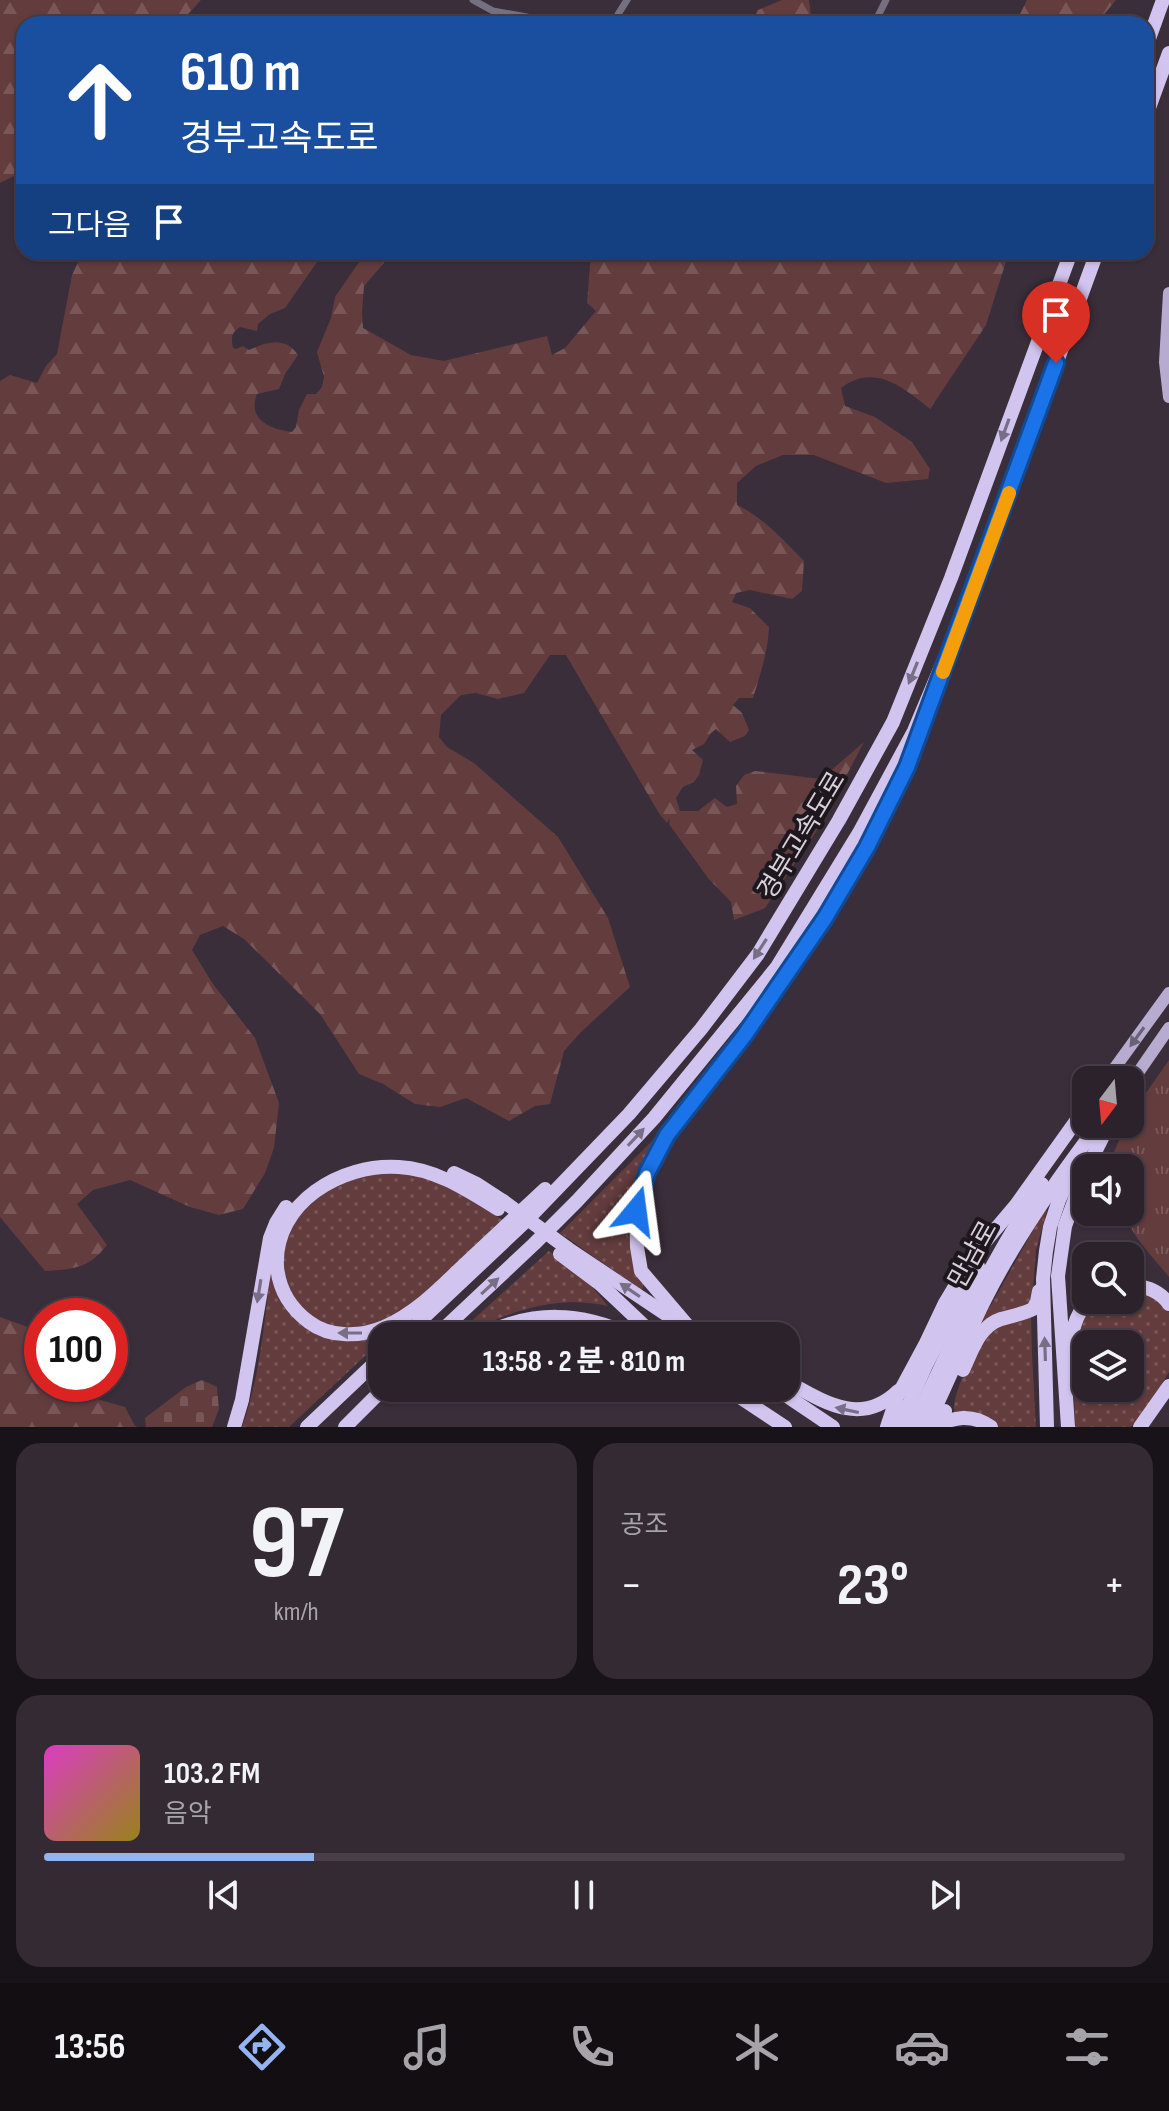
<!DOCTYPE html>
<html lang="ko">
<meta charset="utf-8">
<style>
body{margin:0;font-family:"Sofia Sans Condensed","Noto Sans KR",sans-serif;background:#342a34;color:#f1f3f6;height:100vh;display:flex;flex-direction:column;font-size:30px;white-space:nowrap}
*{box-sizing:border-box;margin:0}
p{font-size:26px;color:#a6a4a9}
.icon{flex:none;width:44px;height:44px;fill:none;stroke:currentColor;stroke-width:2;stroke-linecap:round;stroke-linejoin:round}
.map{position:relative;height:1427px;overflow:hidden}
.side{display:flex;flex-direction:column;gap:16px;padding:16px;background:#181318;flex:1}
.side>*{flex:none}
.banner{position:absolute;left:16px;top:16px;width:1138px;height:244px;border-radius:24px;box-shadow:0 2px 6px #0004,0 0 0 2px #483f48;background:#1a4fa0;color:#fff;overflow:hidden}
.needle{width:52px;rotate:196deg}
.fabs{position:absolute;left:1072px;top:1066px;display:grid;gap:16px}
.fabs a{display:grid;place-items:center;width:72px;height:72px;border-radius:16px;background:#2c222c;box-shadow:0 2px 6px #0004,0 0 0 2px #483f48;font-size:40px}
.speed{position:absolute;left:24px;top:1298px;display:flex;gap:16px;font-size:40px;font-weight:700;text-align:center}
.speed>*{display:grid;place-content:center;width:104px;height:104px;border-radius:50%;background:#2c222c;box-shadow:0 2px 6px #0004,0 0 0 2px #483f48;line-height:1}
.speed .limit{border:12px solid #d22;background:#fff;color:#111}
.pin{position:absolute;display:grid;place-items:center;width:68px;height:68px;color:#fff;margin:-82px -34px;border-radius:50% 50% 50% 0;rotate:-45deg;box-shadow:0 0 8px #0007}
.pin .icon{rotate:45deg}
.me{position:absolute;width:88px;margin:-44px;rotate:16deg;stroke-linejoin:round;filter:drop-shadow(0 0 6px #0008)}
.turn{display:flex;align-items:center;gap:28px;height:168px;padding:0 32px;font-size:36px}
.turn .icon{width:104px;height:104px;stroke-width:2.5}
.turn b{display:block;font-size:56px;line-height:68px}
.then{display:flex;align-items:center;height:76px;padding:0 32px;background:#0003;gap:16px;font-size:30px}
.big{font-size:60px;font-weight:700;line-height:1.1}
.side .tile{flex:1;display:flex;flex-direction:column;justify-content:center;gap:12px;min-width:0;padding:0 28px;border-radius:24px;background:#342a34}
.side .dial{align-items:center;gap:0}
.dial b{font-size:104px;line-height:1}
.song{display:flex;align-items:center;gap:24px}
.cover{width:96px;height:96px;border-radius:12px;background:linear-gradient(135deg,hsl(310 70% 55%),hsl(50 70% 35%))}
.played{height:8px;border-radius:4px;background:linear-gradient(90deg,#95b2f1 25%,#483f48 25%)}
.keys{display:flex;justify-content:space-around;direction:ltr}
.heat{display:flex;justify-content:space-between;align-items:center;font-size:44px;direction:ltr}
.side .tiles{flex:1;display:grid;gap:16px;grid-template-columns:1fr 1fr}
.tile:last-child{grid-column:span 2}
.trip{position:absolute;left:368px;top:1322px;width:432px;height:80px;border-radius:24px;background:#2c222c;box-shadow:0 2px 6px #0004,0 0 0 2px #483f48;font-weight:700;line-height:80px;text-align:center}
.menu{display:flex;height:128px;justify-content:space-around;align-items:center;background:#120e12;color:#a6a4a9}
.menu .icon{width:56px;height:56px}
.menu .active{color:#95b2f1}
.menu b{font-size:36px;color:#f1f3f6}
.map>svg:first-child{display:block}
</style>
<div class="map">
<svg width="1169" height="1427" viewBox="0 0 1169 1427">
<defs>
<pattern id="grass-dots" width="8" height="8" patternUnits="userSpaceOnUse" patternTransform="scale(2)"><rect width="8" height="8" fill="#633c3e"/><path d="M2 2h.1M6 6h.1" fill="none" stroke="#795759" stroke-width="1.8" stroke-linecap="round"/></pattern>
<pattern id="forest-firs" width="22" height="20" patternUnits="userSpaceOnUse" patternTransform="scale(2)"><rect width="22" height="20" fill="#633c3e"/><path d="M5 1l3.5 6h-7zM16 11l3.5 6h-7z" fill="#795759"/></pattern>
<pattern id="cemetery-stones" width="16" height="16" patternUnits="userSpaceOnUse" patternTransform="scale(2)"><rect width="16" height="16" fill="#633c3e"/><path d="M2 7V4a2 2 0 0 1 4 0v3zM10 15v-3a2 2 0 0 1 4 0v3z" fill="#795759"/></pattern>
<pattern id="park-tufts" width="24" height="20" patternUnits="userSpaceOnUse" patternTransform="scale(2)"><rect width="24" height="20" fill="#633c3e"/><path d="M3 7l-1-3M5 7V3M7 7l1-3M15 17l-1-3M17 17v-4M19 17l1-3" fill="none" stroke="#795759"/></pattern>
</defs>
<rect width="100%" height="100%" fill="#3a2e3a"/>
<g fill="url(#grass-dots)" fill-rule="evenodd">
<path d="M 671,1122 C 655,1153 625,1199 628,1234 C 630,1251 645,1275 643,1289 L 640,1289 L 560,1233 Z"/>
<path d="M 400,1171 L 437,1182 L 471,1200 L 504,1221 L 414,1304 C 398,1313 382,1322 364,1326 C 293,1338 259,1258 305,1208 C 331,1181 365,1175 400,1171 Z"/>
<path d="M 1045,1209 L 1047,1210 L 1036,1250 L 1032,1303 L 977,1330 Z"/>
<path d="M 549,1251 L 579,1271 L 608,1306 C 552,1294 508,1313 459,1336 L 455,1336 Z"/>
<path d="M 271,1270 L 278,1296 L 283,1306 L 299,1321 L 366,1338 L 390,1332 L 386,1336 L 382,1336 L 382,1340 L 289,1427 L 242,1427 C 260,1377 264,1323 271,1270 Z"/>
<path d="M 1130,1289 C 1145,1292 1159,1300 1169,1312 L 1169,1372 L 1151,1402 L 1131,1427 L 1075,1427 L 1073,1356 L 1077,1326 L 1096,1301 L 1130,1300 ZM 1086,1344 L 1130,1344 L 1130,1388 L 1086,1388 Z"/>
<path d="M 1031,1316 L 1032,1354 L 1036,1427 L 999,1427 L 994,1422 L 954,1413 C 953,1385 977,1351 992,1328 Z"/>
</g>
<g fill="url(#forest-firs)">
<path d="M 0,0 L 201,0 L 179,24 L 24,24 L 24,171 L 0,183 Z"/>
<path d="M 782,0 L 809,0 L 812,24 L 751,24 L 758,10 Z"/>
<path d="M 1027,0 L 1116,0 L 1096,24 L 1015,24 Z"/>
<path d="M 83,252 L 324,252 L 285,308 L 270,314 L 258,324 L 257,331 L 240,327 C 231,333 231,337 233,348 L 236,349 L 243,346 L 249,350 C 267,342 285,336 298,355 L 285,374 L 279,389 L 257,394 C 247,420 270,429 292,432 L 296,427 L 299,410 L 307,394 L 316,394 L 322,387 L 324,377 L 317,352 L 331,318 L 335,297 L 366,252 L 389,252 L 384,258 L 384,263 L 364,286 L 362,312 L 363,328 L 411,355 L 444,361 L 547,336 L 552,355 L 565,348 L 596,311 L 587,303 L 591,252 L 1009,252 L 986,325 L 930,409 C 903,387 874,363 841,388 L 845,406 L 875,417 L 912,442 L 930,469 L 928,479 L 886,483 L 814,455 L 783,455 L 756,466 L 737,483 L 737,505 C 764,518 783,540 804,561 L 802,591 L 792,599 L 750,590 L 736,593 L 732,602 L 750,608 L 769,627 C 768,652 760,675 753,698 L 739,698 L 733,705 L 742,713 L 749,730 L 745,736 L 730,742 L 716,729 L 711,733 L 704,744 L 692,750 L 703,760 L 699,775 L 694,782 L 683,787 L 676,798 L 680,811 L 698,811 L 715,798 L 727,807 L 737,804 L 736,786 L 744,775 L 755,771 L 821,779 L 864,742 L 821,824 L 765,908 L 734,920 L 731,902 L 708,878 L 669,824 L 670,818 L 667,823 L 660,815 L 566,655 L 550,655 L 524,693 L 498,699 L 476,693 L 461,695 L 441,715 L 439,737 L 447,747 L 474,763 L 558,837 L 608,918 L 630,987 L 581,1032 L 564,1051 L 550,1104 L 535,1106 L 509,1121 L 466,1098 L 440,1107 L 415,1104 L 383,1084 L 359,1074 L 320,1014 L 244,939 L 223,926 L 200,935 L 192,950 L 213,984 L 255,1038 L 279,1103 L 274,1148 L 265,1173 L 243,1209 L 219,1215 L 190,1207 L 130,1180 L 93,1190 L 77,1204 L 107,1245 C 88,1269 74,1269 45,1271 L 0,1217 L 0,381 L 10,375 L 37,383 L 46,366 L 57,354 L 72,275 Z"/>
<path d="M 0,1317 L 42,1332 L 42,1384 L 87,1384 L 97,1399 L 125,1407 L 135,1426 L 138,1427 L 0,1427 Z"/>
</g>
<path fill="url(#cemetery-stones)" d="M 202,1380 L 217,1387 L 219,1409 L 212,1427 L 146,1427 L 145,1418 L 186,1387 Z"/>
<path fill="url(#park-tufts)" d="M 1169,1060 L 1169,1277 C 1153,1257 1132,1237 1124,1212 L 1130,1212 L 1130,1168 L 1115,1168 L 1114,1152 L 1126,1124 L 1130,1124 L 1130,1116 Z"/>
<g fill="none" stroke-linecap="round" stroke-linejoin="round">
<g stroke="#757081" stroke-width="7">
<path d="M 473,0 L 493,11 L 527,17 L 534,24"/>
<path d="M 612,24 L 627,0"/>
<path d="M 874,24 L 886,0"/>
</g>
<g stroke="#b7accf" stroke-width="12">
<path d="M 1169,293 L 1165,362 L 1169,397"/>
<path d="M 1106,1080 L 1169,993"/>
<path d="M 1133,1080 L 1169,1028"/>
</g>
<g stroke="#d1c4ee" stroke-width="14">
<path d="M 1146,47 L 1163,0"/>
<path d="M 1146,116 L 1169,53"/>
<path d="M 1130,1085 L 1133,1080"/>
<path d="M 1087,1168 L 1109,1124"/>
<path d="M 454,1173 L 477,1184 L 503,1201"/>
<path d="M 498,1209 C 467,1190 436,1169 399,1167 C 341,1163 274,1203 277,1266 C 279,1290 290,1308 309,1322 C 330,1338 361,1337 384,1327 C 416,1313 440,1288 465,1264 C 492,1239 518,1214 545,1189"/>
<path d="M 567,1248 L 676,1321"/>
<path d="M 560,1254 L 600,1284 L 655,1336"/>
<path d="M 1130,1285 C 1145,1286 1160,1291 1169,1304"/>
<path d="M 404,1336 L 526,1221 L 629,1114 L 701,1029 L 758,954 L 839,820 L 893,722 L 951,578 L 1071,252"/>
<path d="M 436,1336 L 534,1244 L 577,1201 L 654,1118 L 777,967 L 859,833 L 914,731 L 975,586 L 1097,252"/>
<path d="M 479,1336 C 533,1310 580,1311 633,1336"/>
<path d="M 701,1336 L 693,1332 L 641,1271 L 637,1247 L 636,1211 L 647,1173 L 667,1135 L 744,1036 L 825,918 L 867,847 L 907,767 L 916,744"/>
<path d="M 1071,1355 C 1071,1333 1074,1316 1089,1300"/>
<path d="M 963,1370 C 972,1351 979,1326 1001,1319 C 1012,1316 1023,1314 1033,1309 L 1037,1302 L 1039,1291"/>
<path d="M 786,1381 C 824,1402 861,1427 898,1391"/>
<path d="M 726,1388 L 785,1427"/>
<path d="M 775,1388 L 833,1427"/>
<path d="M 234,1427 L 242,1400 L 270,1238 L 276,1223 L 286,1207"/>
<path d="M 307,1427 L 382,1356"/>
<path d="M 345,1427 L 384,1388"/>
<path d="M 887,1427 L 897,1397 L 926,1343 L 945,1303 L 960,1278 L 978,1250 L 1016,1205 L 1086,1107"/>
<path d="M 899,1427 L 926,1365 L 978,1266"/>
<path d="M 913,1427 C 951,1343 991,1261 1042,1184"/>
<path d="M 926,1427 C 947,1385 964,1341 985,1299 C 1017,1236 1057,1179 1099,1124"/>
<path d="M 934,1427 C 953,1417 972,1413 991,1427"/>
<path d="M 1047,1427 L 1043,1279 L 1046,1251 L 1050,1227 L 1059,1200 L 1074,1169"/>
<path d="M 1068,1427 L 1058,1276 L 1065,1226 L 1086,1169"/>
<path d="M 1140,1427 L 1169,1386"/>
</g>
<g stroke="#d1c4ee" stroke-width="14">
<path d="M 503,1201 L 567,1248"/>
<path d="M 939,1427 L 945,1411"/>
</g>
</g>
<defs><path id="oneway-solid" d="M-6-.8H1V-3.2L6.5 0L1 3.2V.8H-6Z" transform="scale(2)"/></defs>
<g fill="#786e86">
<use href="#oneway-solid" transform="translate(1005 430) rotate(110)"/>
<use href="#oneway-solid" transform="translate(913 673) rotate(112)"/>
<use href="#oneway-solid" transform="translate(760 949) rotate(123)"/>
<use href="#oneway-solid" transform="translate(636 1137) rotate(-47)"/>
<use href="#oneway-solid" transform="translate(490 1286) rotate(-43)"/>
<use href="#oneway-solid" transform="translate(630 1290) rotate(-146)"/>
<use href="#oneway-solid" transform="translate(259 1291) rotate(99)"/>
<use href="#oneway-solid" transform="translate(350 1333) rotate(180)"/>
<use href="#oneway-solid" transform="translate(1045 1349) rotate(-92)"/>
<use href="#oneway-solid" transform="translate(847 1410) rotate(-168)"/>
</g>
<use fill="#6a6276" href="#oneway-solid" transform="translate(1137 1037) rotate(126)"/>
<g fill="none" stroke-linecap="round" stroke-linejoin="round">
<defs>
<path id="route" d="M 636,1211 L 647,1173 L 667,1135 L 744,1036 L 825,918 L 867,847 L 907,767 L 1056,363"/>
</defs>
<use href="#route" stroke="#114b97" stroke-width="20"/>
<use href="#route" stroke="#1a73e8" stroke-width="14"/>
<path stroke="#f59e0b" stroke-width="14" d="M 943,672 L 1009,493"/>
</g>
<g text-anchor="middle" stroke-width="8" stroke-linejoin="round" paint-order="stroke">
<g font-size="26" fill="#d9d1d9" stroke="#1e181e">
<text transform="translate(801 835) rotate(-59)" y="9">경부고속도로</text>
<text transform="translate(972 1254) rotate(-61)" y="9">만남로</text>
</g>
</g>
</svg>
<div class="fabs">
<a><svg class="needle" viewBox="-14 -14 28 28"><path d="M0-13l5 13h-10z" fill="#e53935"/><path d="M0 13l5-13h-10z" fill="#a6a4a9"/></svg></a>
<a><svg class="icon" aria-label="sound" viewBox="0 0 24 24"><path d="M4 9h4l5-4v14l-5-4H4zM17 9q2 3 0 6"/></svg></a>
<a><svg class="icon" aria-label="search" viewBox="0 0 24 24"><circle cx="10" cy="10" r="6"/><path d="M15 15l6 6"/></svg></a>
<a><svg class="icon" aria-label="layers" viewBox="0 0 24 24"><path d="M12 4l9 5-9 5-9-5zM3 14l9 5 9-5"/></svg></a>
</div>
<div class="speed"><div class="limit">100</div></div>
<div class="pin" style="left:1056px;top:363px;background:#d93025"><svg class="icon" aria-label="arrive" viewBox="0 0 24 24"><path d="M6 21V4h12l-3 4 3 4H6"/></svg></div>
<svg class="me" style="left:636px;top:1211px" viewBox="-20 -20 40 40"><path d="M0-17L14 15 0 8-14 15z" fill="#1a73e8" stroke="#fff" stroke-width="4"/></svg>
<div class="trip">13:58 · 2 분 · 810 m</div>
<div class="banner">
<div class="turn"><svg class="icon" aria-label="ahead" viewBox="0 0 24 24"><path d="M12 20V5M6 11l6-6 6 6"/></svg><div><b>610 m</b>경부고속도로</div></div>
<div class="then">그다음<svg class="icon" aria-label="arrive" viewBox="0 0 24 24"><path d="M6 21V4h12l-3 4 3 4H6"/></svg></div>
</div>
</div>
<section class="side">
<div class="tiles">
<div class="tile dial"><b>97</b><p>km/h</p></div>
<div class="tile"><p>공조</p>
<div class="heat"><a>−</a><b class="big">23°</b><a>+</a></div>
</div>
<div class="tile">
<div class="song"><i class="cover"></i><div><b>103.2 FM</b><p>음악</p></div></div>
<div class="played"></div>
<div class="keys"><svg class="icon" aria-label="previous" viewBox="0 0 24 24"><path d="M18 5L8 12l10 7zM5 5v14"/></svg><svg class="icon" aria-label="pause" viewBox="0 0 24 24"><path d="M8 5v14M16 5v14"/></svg><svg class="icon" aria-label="next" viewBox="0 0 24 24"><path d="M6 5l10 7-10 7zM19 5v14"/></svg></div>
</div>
</div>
</section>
<nav class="menu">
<b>13:56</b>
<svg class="icon active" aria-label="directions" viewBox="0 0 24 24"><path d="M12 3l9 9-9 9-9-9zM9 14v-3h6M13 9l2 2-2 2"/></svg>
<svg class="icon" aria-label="music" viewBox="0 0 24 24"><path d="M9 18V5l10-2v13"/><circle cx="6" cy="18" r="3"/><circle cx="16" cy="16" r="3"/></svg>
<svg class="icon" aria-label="phone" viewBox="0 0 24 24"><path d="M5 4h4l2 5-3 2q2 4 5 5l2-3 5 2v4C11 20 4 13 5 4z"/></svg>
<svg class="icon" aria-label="climate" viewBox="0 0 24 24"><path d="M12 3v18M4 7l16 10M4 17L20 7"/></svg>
<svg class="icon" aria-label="car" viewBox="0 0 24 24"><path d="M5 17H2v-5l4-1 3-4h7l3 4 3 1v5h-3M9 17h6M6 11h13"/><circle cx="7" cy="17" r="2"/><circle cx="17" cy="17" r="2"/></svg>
<svg class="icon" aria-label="filters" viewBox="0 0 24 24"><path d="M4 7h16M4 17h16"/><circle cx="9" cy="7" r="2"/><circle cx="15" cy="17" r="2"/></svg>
</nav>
